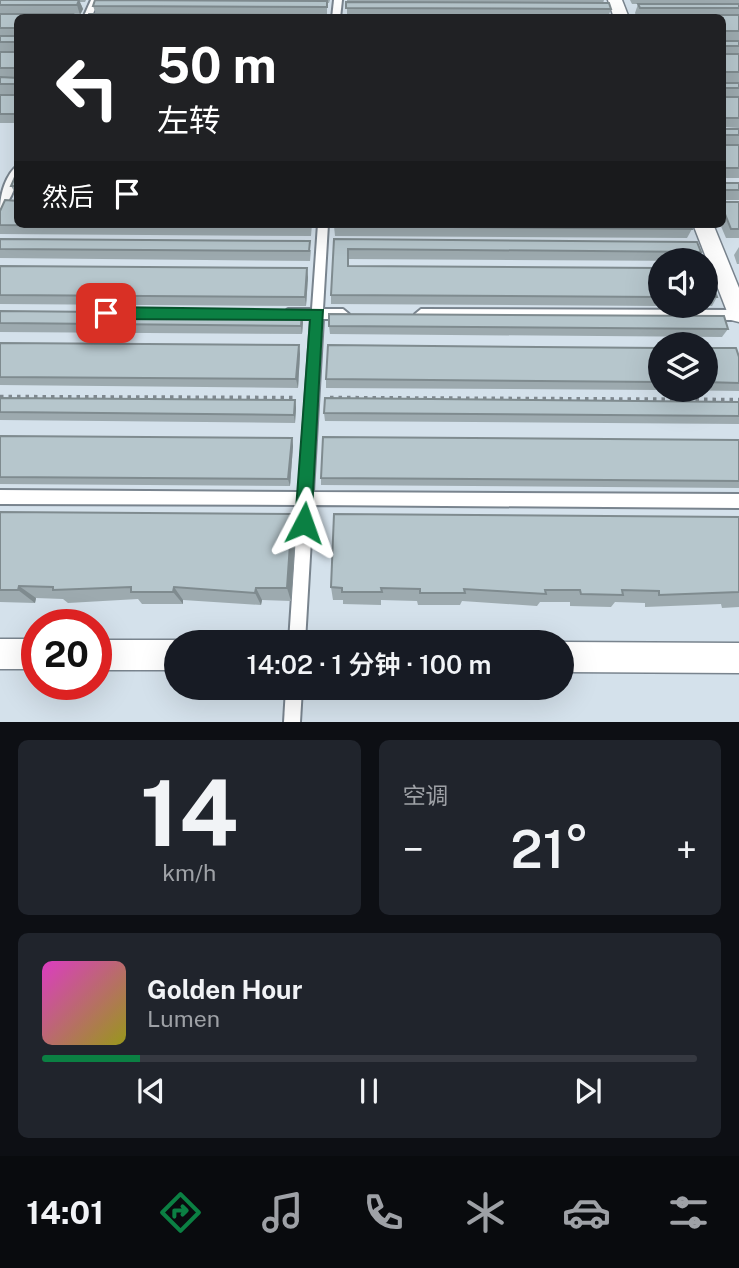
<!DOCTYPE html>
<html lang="zh">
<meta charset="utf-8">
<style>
body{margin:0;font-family:"Public Sans","Noto Sans SC",sans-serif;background:#20242c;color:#f1f3f6;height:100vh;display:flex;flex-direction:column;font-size:26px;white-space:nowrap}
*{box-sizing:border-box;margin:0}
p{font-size:23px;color:#9ea1a6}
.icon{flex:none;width:38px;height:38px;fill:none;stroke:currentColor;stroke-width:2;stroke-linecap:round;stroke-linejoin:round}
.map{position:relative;height:722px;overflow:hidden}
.sheet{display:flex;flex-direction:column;gap:18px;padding:18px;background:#0d0f14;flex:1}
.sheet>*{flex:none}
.guide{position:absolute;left:14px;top:14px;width:712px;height:214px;border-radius:10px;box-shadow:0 7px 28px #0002;background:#202124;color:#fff;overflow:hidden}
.controls{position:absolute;left:648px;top:248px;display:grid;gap:14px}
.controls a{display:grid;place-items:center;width:70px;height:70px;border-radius:50%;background:#171b24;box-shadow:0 7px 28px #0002;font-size:35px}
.speed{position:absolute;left:21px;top:609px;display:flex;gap:14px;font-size:35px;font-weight:700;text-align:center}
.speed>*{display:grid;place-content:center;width:91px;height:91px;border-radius:50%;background:#171b24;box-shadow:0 7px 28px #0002;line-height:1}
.speed .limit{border:10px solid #d22;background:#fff;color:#111}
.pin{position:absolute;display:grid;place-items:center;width:60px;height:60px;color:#fff;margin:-30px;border-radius:14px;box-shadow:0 4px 10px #0006}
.me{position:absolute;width:77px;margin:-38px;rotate:4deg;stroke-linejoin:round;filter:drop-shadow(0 0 5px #0008)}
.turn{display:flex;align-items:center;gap:24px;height:147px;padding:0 28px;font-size:32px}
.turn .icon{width:91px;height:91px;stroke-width:2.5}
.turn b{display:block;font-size:49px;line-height:60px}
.then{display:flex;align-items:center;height:66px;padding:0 28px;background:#0003;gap:14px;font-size:26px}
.big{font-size:52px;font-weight:600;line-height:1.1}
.sheet .card{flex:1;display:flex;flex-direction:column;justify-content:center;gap:10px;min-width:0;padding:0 24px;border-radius:10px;background:#20242c}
.sheet .dial{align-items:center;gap:0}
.dial b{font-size:91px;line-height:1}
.song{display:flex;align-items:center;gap:21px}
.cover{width:84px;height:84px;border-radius:10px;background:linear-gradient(135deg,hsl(310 70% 55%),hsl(60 70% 35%))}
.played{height:7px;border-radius:4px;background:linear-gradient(90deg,#0b8043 15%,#363941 15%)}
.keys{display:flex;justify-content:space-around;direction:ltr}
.heat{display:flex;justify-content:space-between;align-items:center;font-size:38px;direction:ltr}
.sheet .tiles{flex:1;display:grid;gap:18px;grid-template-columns:1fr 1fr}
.card:last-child{grid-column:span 2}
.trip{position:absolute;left:164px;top:630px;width:410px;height:70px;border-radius:35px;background:#171b24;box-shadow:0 7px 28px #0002;font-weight:600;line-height:70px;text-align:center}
.menu{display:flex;height:112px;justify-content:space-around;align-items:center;background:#090b0e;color:#9ea1a6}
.menu .icon{width:49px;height:49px}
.menu .current{color:#0b8043}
.menu b{font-size:32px;color:#f1f3f6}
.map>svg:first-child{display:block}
</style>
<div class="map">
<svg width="739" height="722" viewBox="0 0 739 722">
<rect width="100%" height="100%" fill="#d4e1eb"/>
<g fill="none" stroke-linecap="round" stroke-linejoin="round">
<defs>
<g id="service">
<path d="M 91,0 L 99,0 L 91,18 L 83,18 Z"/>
<path d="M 334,0 L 342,0 L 340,18 L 332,18 Z"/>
<path d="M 18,165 C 18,179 13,201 0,209 C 0,194 6,174 18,165 Z"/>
<path d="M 318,224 L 328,224 L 323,309 L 343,309 L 349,314 L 343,319 L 323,319 L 313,492 L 739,494 L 739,508 L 313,505 L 305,642 L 289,642 L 298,505 L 0,504 L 0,490 L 299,492 L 311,319 L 288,319 L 282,314 L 288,309 L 312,309 Z"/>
<path d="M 421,309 L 739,310 L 739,320 L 421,319 L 415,314 Z"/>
<path d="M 286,688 L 302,688 L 300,722 L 284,722 Z"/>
</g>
<g id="minor">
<path d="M 608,0 L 622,0 L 629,18 L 614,18 Z"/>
<path d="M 693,224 L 713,224 L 739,288 L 739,322 L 731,320 L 728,314 Z"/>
<rect x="0" y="639" width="37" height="30"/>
<path d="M 96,640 L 177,640 L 182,642 L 177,642 L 177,670 L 96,670 Z"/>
<path d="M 562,642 L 739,643 L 739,673 L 562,672 Z"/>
</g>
</defs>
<use href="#service" stroke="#79848e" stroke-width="4"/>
<use href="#minor" stroke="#79848e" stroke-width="3"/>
<g stroke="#7f888f" stroke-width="4.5" stroke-dasharray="3.5 5" stroke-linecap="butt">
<path d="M 0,397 L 294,398"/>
<path d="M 330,398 L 739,400"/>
</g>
<use href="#service" fill="#fff" fill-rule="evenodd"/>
<use href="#minor" fill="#fff" fill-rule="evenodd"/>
</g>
<g fill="#9daaaf">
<path d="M 0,0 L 86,0 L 85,2 L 80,2 L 83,9 L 80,15 L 18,18 L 18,94 L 0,94 Z"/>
<path d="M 102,0 L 330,0 L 329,3 L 327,3 L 327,16 L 96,14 L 93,6 Z"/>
<path d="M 347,0 L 604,0 L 603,3 L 611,9 L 608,17 L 347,16 Z"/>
<path d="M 630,0 L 739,0 L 739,41 L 723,41 L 723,18 L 637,18 L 635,13 L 638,4 L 632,4 Z"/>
<rect x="723" y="41" width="16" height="41"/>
<path d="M 723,83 L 739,83 L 739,128 L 723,127 Z"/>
<rect x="0" y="95" width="18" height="28"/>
<rect x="723" y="129" width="16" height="15"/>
<rect x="723" y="145" width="16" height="33"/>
<path d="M 18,177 L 18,196 L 17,196 L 11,186 Z"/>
<rect x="723" y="183" width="16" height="17"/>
<path d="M 723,202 L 739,202 L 739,238 L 726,238 L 720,224 L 723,224 Z"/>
<path d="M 0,211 L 312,224 L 311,236 L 0,234 Z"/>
<path d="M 334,226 L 692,229 L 687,238 L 335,236 Z"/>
<path d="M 0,239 L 311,250 L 310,261 L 0,258 Z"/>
<path d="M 334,239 L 701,252 L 696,261 L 349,259 L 348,266 L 660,268 L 660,306 L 331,304 L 331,295 Z"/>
<path d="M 739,247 L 739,264 L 737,264 L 734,255 Z"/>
<path d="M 0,266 L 308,277 L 306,306 L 0,304 Z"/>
<path d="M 705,268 L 717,297 L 712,306 L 705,306 Z"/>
<path d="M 0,311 L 303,322 L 302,334 L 0,332 Z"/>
<path d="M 329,326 L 728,329 L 722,337 L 330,334 Z"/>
<path d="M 0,343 L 299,345 L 300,354 L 298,388 L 0,385 Z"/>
<path d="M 660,348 L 660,390 L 326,388 L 326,379 Z"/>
<path d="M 705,348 L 739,357 L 739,391 L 667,390 L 705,390 Z"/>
<path d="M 0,398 L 295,400 L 296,408 L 295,423 L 0,420 Z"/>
<path d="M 739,402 L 739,424 L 325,421 L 324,413 Z"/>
<path d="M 0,436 L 292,438 L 293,446 L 290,486 L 0,484 Z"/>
<path d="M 739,440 L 739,488 L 321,485 L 321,478 Z"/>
<path d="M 0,512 L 296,529 L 291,601 L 262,600 L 261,605 L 183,600 L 183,604 L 142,604 L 138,599 L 68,603 L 63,599 L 36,598 L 35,603 L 0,602 Z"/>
<path d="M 739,517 L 739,607 L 722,608 L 721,604 L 645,607 L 645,603 L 615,602 L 611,607 L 570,606 L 570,602 L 540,602 L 537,606 L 462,601 L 460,605 L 418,605 L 417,601 L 381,600 L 381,605 L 343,604 L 343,600 L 333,600 L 331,587 Z"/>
</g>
<g fill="#7f8b8f">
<path d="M 79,0 L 83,9 L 80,15 L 77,5 Z"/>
<path d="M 307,268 L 308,277 L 306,306 L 305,297 Z"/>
<path d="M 302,314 L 303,322 L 302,334 L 301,326 Z"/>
<path d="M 299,345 L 300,354 L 298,388 L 296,379 Z"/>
<path d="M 295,400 L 296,408 L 295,423 L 294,415 Z"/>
<path d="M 292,438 L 293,446 L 290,486 L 288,479 Z"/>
<path d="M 292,514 L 296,529 L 291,601 L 287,588 Z"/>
<path d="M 19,586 L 36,598 L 35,603 L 18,590 Z"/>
<path d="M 174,587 L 183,600 L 183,604 L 173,592 Z"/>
<path d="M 256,588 L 262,600 L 261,605 L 255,593 Z"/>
</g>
<g fill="#b6c6cc" stroke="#7f8b8f" stroke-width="2">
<path d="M 0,0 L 79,0 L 77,5 L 0,5 Z"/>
<path d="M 95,0 L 327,1 L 327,7 L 93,6 Z"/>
<path d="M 346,2 L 609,3 L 611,9 L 346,8 Z"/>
<path d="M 638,4 L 739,4 L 739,8 L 640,8 Z"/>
<path d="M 0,14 L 73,14 L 71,18 L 18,18 L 18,28 L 0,28 Z"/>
<path d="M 89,14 L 326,15 L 326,18 L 87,18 Z"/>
<path d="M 643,15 L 739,15 L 739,31 L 723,31 L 723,18 L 644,18 Z"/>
<path d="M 346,16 L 564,17 L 614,18 L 346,18 Z"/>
<rect x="0" y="36" width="18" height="6"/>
<rect x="723" y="41" width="16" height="5"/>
<rect x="0" y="52" width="18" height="16"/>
<rect x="723" y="54" width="16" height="18"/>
<path d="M 0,77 L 18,78 L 18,84 L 0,84 Z"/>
<rect x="723" y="83" width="16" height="5"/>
<rect x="0" y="95" width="18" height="19"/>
<rect x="723" y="97" width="16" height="21"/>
<rect x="723" y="129" width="16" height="6"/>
<rect x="723" y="145" width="16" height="23"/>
<path d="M 15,177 L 18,177 L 18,186 L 11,186 Z"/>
<rect x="723" y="183" width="16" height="7"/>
<path d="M 5,200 L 18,201 L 18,224 L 310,224 L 310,227 L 0,225 L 0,211 Z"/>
<path d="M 723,202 L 739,202 L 739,229 L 731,229 L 723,209 Z"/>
<path d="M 334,224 L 690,224 L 692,229 L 334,226 Z"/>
<path d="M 0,239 L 310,241 L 309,251 L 0,249 Z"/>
<path d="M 334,239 L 697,242 L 701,252 L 348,249 L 348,266 L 660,268 L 660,297 L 331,295 Z"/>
<path d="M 0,266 L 307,268 L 305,297 L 0,295 Z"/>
<path d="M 705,268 L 707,268 L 717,297 L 705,297 Z"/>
<path d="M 0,311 L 302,314 L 301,326 L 0,323 Z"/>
<path d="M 329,314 L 724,316 L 728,329 L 329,326 Z"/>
<path d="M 0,343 L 299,345 L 296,379 L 0,377 Z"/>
<path d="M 328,345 L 660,348 L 660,382 L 326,379 Z"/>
<path d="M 705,348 L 736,348 L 739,357 L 739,383 L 705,382 Z"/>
<path d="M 0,398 L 295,400 L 294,415 L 0,412 Z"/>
<path d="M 325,398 L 739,402 L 739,416 L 324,413 Z"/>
<path d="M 0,436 L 292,438 L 288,479 L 0,477 Z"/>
<path d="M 323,437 L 739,440 L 739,481 L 321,478 Z"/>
<path d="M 0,512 L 292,514 L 287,588 L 256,588 L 255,593 L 174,587 L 173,592 L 131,592 L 131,587 L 53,590 L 53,587 L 19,586 L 18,590 L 0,590 Z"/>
<path d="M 334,514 L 739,517 L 739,593 L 739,592 L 659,595 L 659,591 L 622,590 L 623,595 L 581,594 L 580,590 L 545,590 L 546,594 L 464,589 L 465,593 L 420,593 L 420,589 L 381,588 L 382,592 L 342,592 L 342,588 L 331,587 Z"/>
</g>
<path fill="#0b8043" stroke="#07532c" stroke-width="2" d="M 106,307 L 323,310 L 311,529 L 304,532 L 298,529 L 295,523 L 310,320 L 106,319 L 98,313 Z"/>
</svg>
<div class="controls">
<a><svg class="icon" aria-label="sound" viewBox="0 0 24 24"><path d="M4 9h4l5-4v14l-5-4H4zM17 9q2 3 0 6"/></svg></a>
<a><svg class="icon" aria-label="layers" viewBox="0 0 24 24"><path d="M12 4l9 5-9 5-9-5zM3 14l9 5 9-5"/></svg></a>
</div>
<div class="speed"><div class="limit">20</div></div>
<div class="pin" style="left:106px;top:313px;background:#d93025"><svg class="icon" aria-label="arrive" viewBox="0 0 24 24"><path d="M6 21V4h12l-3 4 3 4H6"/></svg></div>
<svg class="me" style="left:304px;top:523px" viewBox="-20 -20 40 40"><path d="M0-17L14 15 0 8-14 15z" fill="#0b8043" stroke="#fff" stroke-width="4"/></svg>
<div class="trip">14:02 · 1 分钟 · 100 m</div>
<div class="guide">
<div class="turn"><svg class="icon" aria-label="left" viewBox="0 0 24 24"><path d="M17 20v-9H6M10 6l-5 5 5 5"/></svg><div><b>50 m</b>左转</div></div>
<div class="then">然后<svg class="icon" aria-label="arrive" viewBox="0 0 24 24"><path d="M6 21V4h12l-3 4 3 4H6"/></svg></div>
</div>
</div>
<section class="sheet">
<div class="tiles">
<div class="card dial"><b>14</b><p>km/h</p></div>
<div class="card"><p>空调</p>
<div class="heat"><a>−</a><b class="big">21°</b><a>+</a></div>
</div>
<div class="card">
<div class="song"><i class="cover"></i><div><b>Golden Hour</b><p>Lumen</p></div></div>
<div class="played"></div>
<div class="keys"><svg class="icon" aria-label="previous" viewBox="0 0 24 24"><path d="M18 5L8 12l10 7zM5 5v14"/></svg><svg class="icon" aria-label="pause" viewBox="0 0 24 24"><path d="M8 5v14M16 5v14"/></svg><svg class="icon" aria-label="next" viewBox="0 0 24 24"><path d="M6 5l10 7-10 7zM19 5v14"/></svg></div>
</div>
</div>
</section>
<nav class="menu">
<b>14:01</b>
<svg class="icon current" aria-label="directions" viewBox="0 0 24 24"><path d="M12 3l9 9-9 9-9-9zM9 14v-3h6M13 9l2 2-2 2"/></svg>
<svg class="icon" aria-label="music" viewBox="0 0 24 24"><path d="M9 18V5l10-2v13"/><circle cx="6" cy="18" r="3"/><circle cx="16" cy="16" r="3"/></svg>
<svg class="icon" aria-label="phone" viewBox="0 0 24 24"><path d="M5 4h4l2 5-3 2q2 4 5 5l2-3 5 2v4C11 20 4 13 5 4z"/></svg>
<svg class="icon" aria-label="climate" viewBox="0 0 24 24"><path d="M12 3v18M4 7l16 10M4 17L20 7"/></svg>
<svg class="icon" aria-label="car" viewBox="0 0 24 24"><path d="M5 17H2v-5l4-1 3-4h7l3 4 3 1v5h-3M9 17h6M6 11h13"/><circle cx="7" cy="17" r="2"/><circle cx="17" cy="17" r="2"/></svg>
<svg class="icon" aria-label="filters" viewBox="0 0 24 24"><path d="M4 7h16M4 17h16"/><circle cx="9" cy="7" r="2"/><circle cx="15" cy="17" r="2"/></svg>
</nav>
